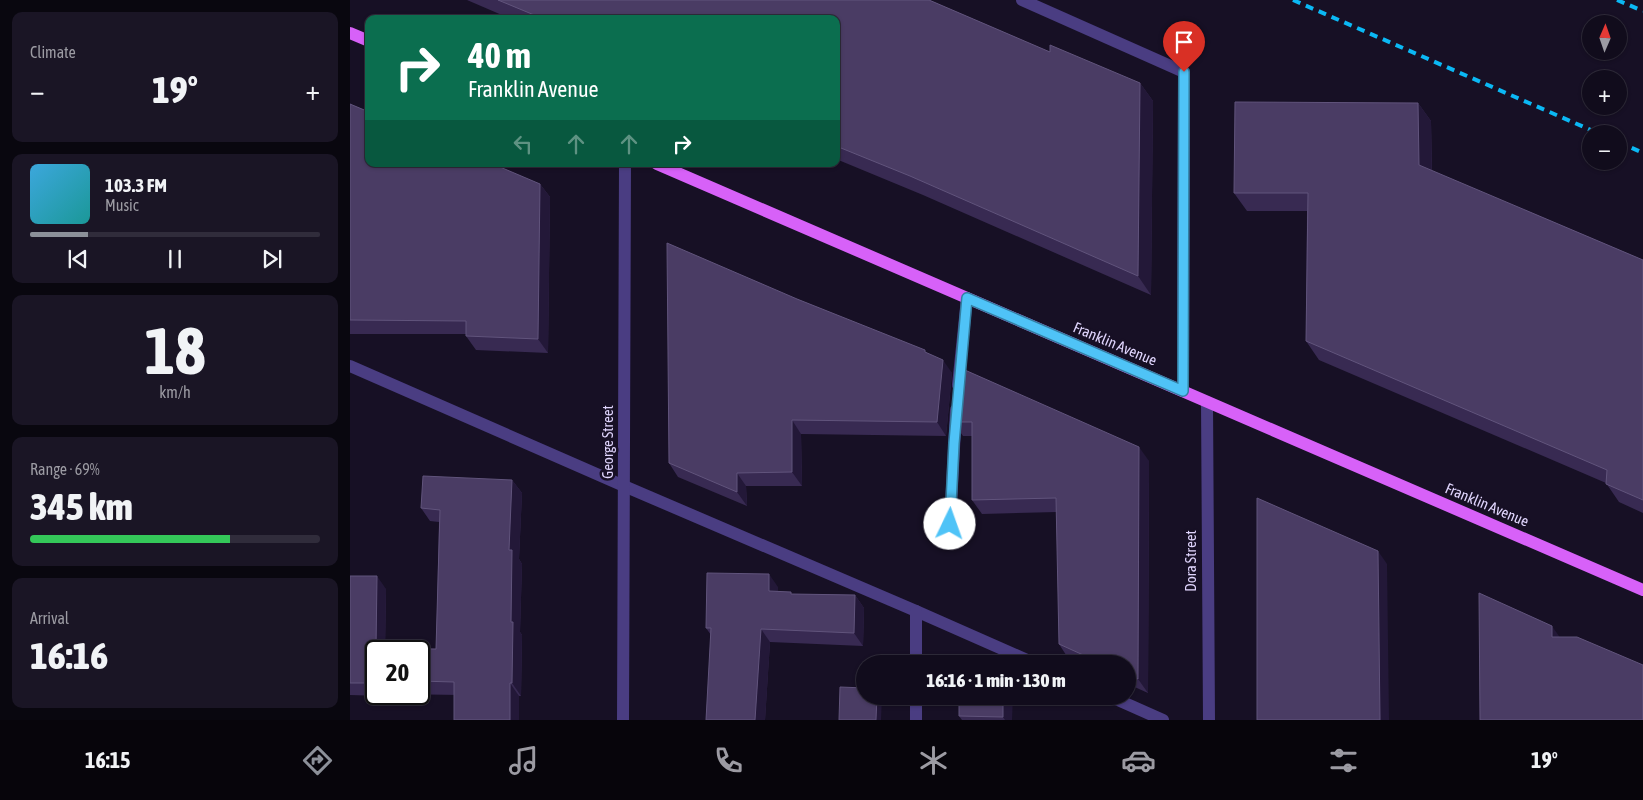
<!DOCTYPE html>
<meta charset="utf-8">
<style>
body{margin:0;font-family:"Asap Condensed",sans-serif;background:#1a1525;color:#f1f3f6;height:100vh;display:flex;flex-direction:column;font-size:19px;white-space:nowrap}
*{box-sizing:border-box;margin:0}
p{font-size:16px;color:#9c9ba3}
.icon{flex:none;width:28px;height:28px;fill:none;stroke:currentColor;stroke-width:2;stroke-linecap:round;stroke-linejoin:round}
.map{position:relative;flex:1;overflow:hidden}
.sheet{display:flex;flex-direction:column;gap:12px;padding:12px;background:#09070f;width:350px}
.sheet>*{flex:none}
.hud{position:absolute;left:15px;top:15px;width:475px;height:152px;border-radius:10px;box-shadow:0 1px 4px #0004,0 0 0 1px #302c3b;background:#0b6e4f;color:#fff;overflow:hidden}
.needle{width:32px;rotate:2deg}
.fabs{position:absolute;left:1232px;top:15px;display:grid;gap:10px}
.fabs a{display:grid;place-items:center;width:45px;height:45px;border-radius:50%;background:#110c1c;box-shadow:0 1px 4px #0004,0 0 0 1px #302c3b;font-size:25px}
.speed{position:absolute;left:15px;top:640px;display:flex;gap:10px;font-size:25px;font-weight:700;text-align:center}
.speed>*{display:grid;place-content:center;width:65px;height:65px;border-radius:50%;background:#110c1c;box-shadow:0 1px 4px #0004,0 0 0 1px #302c3b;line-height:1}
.speed .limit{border:2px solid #111;border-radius:8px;background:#fff;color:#111}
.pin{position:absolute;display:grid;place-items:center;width:42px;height:42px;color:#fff;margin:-51px -21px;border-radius:50% 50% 50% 0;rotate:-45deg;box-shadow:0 0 5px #0007}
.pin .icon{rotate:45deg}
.me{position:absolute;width:55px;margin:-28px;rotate:3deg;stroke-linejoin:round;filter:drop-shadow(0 0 4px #0008)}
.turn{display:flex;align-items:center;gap:18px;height:105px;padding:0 20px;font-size:22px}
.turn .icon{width:65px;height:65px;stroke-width:2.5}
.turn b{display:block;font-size:35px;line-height:42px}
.lanes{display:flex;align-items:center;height:48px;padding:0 20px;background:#0003;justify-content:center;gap:25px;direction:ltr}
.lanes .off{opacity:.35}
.big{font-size:38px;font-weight:800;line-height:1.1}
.sheet .widget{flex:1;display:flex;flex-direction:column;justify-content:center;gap:8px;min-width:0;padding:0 18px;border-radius:10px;background:#1a1525}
.sheet .dial{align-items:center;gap:0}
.dial b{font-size:65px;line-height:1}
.song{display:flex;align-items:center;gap:15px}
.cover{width:60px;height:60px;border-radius:8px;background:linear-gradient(135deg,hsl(200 70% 55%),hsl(180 70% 35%))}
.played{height:5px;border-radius:2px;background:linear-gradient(90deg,#8c9099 20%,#302c3b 20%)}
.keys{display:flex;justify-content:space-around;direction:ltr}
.heat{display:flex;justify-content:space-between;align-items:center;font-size:28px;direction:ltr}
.charge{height:8px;border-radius:4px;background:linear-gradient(90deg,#34c759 69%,#302c3b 0)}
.trip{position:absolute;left:506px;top:655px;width:280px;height:50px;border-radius:25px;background:#110c1c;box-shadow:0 1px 4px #0004,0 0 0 1px #302c3b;font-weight:800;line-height:50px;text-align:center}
.dock{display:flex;height:80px;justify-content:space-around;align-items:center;background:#07050b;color:#9c9ba3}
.dock .icon{width:35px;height:35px}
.dock .on{color:#8c9099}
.dock b{font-size:22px;color:#f1f3f6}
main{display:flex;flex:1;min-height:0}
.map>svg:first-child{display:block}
</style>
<main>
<section class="sheet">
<div class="widget"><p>Climate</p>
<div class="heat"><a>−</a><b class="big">19°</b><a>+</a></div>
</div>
<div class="widget">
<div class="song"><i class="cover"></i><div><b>103.3 FM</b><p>Music</p></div></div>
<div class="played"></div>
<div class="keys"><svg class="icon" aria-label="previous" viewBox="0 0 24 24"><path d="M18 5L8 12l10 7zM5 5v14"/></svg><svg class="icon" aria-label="pause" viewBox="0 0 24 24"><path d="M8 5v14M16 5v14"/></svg><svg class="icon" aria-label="next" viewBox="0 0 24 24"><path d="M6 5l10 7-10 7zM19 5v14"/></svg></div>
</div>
<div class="widget dial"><b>18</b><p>km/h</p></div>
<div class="widget"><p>Range · 69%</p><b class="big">345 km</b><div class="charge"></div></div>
<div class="widget"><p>Arrival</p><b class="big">16:16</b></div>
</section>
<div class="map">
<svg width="1293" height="720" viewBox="0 0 1293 720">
<rect width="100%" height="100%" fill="#171025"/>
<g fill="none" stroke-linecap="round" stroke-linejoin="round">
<g stroke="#4a3d82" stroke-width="12">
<path d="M 672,0 L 834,72 L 833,391"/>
<path d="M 0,366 L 274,486 L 566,611 L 686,664"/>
<path d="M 608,385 L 617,298"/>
<path d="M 857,402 L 859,720"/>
<path d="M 600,525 L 606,410"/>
<path d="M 566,664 L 566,611"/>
<path d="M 759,696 L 813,720"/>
<path d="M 273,720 L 275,164"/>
<path d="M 566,720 L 566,696"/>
</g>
<g stroke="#d761f8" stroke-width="12">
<path d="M 0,33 L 19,41"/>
<path d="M 307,164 L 1293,590"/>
</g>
<g stroke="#0bb8f4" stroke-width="4" stroke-dasharray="8 6" stroke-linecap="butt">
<path d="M 943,0 L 1250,134"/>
<path d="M 1267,0 L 1293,11"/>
<path d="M 1269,142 L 1293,153"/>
</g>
</g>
<g fill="#382a52">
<path d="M 117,0 L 579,0 L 700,52 L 790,83 L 803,101 L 801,295 L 573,195 L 486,159 L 486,19 L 161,19 Z"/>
<path d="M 1068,103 L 1081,121 L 1082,171 L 1293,260 L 1293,513 L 1269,502 L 1256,483 L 969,360 L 956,341 L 957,211 L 897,211 L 884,193 Z"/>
<path d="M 0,104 L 190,184 L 200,197 L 198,353 L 126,350 L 116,336 L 116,334 L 0,334 Z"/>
<path d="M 447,299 L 577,353 L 602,373 L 596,436 L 451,434 L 452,486 L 396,486 L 397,506 L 328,477 L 319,463 Z"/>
<path d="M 608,367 L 799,461 L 798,693 L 778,684 L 778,664 L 731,664 L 718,658 L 709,644 L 707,512 L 632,514 L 622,500 L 622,436 L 613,436 L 603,422 Z"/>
<path d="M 162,480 L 172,493 L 169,559 L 172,564 L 170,632 L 172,635 L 171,696 L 45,694 L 69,694 L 69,651 L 26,651 L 26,694 L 33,694 L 33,696 L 0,695 L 0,576 L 36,589 L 35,648 L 86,649 L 89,522 L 80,521 L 71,508 Z"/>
<path d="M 428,587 L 428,592 L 442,594 L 505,595 L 514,608 L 513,646 L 420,642 L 415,720 L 356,720 L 361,635 L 356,628 Z"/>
<path d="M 609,696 L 662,720 L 612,720 L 609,716 Z"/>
</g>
<g fill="#231838">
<path d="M 790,83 L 803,101 L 801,295 L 788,276 Z"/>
<path d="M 1068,103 L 1081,121 L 1082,184 L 1069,165 Z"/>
<path d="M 190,184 L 200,197 L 198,353 L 188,339 Z"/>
<path d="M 593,360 L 602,373 L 596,436 L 587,422 Z"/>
<path d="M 442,420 L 451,434 L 452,486 L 442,472 Z"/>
<path d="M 789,447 L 799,461 L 798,693 L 788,679 Z"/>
<path d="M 387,473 L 396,486 L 397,506 L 387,492 Z"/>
<path d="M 162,480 L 172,493 L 169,559 L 172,564 L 170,632 L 172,635 L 171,696 L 162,683 L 159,550 Z"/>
<path d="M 1028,551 L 1037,564 L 1039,720 L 1030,720 Z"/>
<path d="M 419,574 L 428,587 L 428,604 L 419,591 Z"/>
<path d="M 27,576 L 36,589 L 35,651 L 26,648 Z"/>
<path d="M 505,595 L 514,608 L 513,646 L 504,633 Z"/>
<path d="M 1202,626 L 1211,639 L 1202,637 Z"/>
<path d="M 411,629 L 420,642 L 415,720 L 405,720 Z"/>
<path d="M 160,683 L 169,696 L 169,720 L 160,720 Z"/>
<path d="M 527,696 L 532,696 L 531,720 L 526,720 Z"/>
<path d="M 653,696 L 663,696 L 662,720 L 655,720 L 653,717 Z"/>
</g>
<g fill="#4a3c64" stroke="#61547c">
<path d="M 148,0 L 579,0 L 700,52 L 700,45 L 790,83 L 788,276 L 560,176 L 486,146 L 486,19 L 189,19 L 189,17 Z"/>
<path d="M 885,102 L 1068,103 L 1069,165 L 1293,260 L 1293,500 L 1256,484 L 1257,470 L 956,341 L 958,193 L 884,193 Z"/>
<path d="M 0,104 L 19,112 L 19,164 L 143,164 L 190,184 L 188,339 L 116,336 L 116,321 L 0,320 Z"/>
<path d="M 317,243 L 447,299 L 575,350 L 575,352 L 593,360 L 587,422 L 442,420 L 442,472 L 387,473 L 387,492 L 319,463 Z"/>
<path d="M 608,367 L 789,447 L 788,679 L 778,674 L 778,664 L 753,664 L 709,644 L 706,498 L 622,500 L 622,422 L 603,422 Z"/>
<path d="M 73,476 L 162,480 L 159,550 L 162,550 L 161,622 L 163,622 L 162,683 L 160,683 L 160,720 L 104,720 L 104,682 L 69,681 L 69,651 L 26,651 L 26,681 L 24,680 L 24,683 L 0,683 L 0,576 L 27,576 L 26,648 L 86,649 L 90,510 L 71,508 Z"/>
<path d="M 907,498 L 1028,551 L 1030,720 L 907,720 Z"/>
<path d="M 357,573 L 419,574 L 419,591 L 441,592 L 441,594 L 505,595 L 504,633 L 411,629 L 405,720 L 356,720 L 361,628 L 356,628 Z"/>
<path d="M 1129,593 L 1202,626 L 1202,637 L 1227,637 L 1293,665 L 1293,720 L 1130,720 Z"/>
<path d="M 490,687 L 515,688 L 515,696 L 527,696 L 526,720 L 489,720 Z"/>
<path d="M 609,696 L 653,696 L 653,717 L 609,716 Z"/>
</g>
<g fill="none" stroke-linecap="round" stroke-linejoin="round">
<defs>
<path id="route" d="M 600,524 L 604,443 L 617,298 L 833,391 L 834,72"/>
</defs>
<use href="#route" stroke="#337fa1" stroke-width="12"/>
<use href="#route" stroke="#4fc3f7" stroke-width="9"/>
</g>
<g text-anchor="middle" stroke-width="5" stroke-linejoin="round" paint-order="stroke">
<g font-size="15" fill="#e0d5fd" stroke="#171025">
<text transform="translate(765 344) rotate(23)" y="5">Franklin Avenue</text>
<text transform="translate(258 442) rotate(-90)" y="5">George Street</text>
<text transform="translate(1137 505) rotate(23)" y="5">Franklin Avenue</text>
<text transform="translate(841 561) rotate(-90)" y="5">Dora Street</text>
</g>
</g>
</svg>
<div class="fabs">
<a><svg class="needle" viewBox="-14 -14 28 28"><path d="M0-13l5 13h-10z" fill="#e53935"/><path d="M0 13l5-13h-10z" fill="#9c9ba3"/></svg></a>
<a>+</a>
<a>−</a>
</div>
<div class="speed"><div class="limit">20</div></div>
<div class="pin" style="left:834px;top:72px;background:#d93025"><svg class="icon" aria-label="arrive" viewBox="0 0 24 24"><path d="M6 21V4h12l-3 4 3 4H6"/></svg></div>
<svg class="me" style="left:600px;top:524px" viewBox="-20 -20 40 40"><circle r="19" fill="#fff"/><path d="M0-13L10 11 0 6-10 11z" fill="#4fc3f7"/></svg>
<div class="trip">16:16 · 1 min · 130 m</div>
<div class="hud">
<div class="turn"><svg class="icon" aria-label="right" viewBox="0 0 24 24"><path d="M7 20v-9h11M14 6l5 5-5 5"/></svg><div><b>40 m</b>Franklin Avenue</div></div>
<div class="lanes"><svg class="icon off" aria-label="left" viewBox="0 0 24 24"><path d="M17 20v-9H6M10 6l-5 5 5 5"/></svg><svg class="icon off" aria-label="ahead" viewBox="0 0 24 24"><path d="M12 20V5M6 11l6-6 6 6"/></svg><svg class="icon off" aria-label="ahead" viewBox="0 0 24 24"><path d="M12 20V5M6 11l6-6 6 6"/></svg><svg class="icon" aria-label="right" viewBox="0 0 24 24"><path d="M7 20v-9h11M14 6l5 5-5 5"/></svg></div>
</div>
</div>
</main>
<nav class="dock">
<b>16:15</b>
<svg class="icon on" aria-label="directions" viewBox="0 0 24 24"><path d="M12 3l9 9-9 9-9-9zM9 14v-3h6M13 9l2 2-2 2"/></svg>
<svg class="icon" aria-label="music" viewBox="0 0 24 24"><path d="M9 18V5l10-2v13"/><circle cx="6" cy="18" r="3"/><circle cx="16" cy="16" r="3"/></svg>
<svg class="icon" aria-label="phone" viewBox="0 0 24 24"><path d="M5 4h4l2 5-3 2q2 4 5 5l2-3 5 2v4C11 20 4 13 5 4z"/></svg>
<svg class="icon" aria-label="climate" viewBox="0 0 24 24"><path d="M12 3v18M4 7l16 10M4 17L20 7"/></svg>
<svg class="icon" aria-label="car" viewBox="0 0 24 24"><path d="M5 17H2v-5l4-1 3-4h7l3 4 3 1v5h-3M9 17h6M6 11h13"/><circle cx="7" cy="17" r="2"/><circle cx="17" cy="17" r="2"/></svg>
<svg class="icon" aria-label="filters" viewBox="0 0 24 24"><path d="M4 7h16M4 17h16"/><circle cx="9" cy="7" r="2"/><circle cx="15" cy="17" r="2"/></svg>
<b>19°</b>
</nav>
